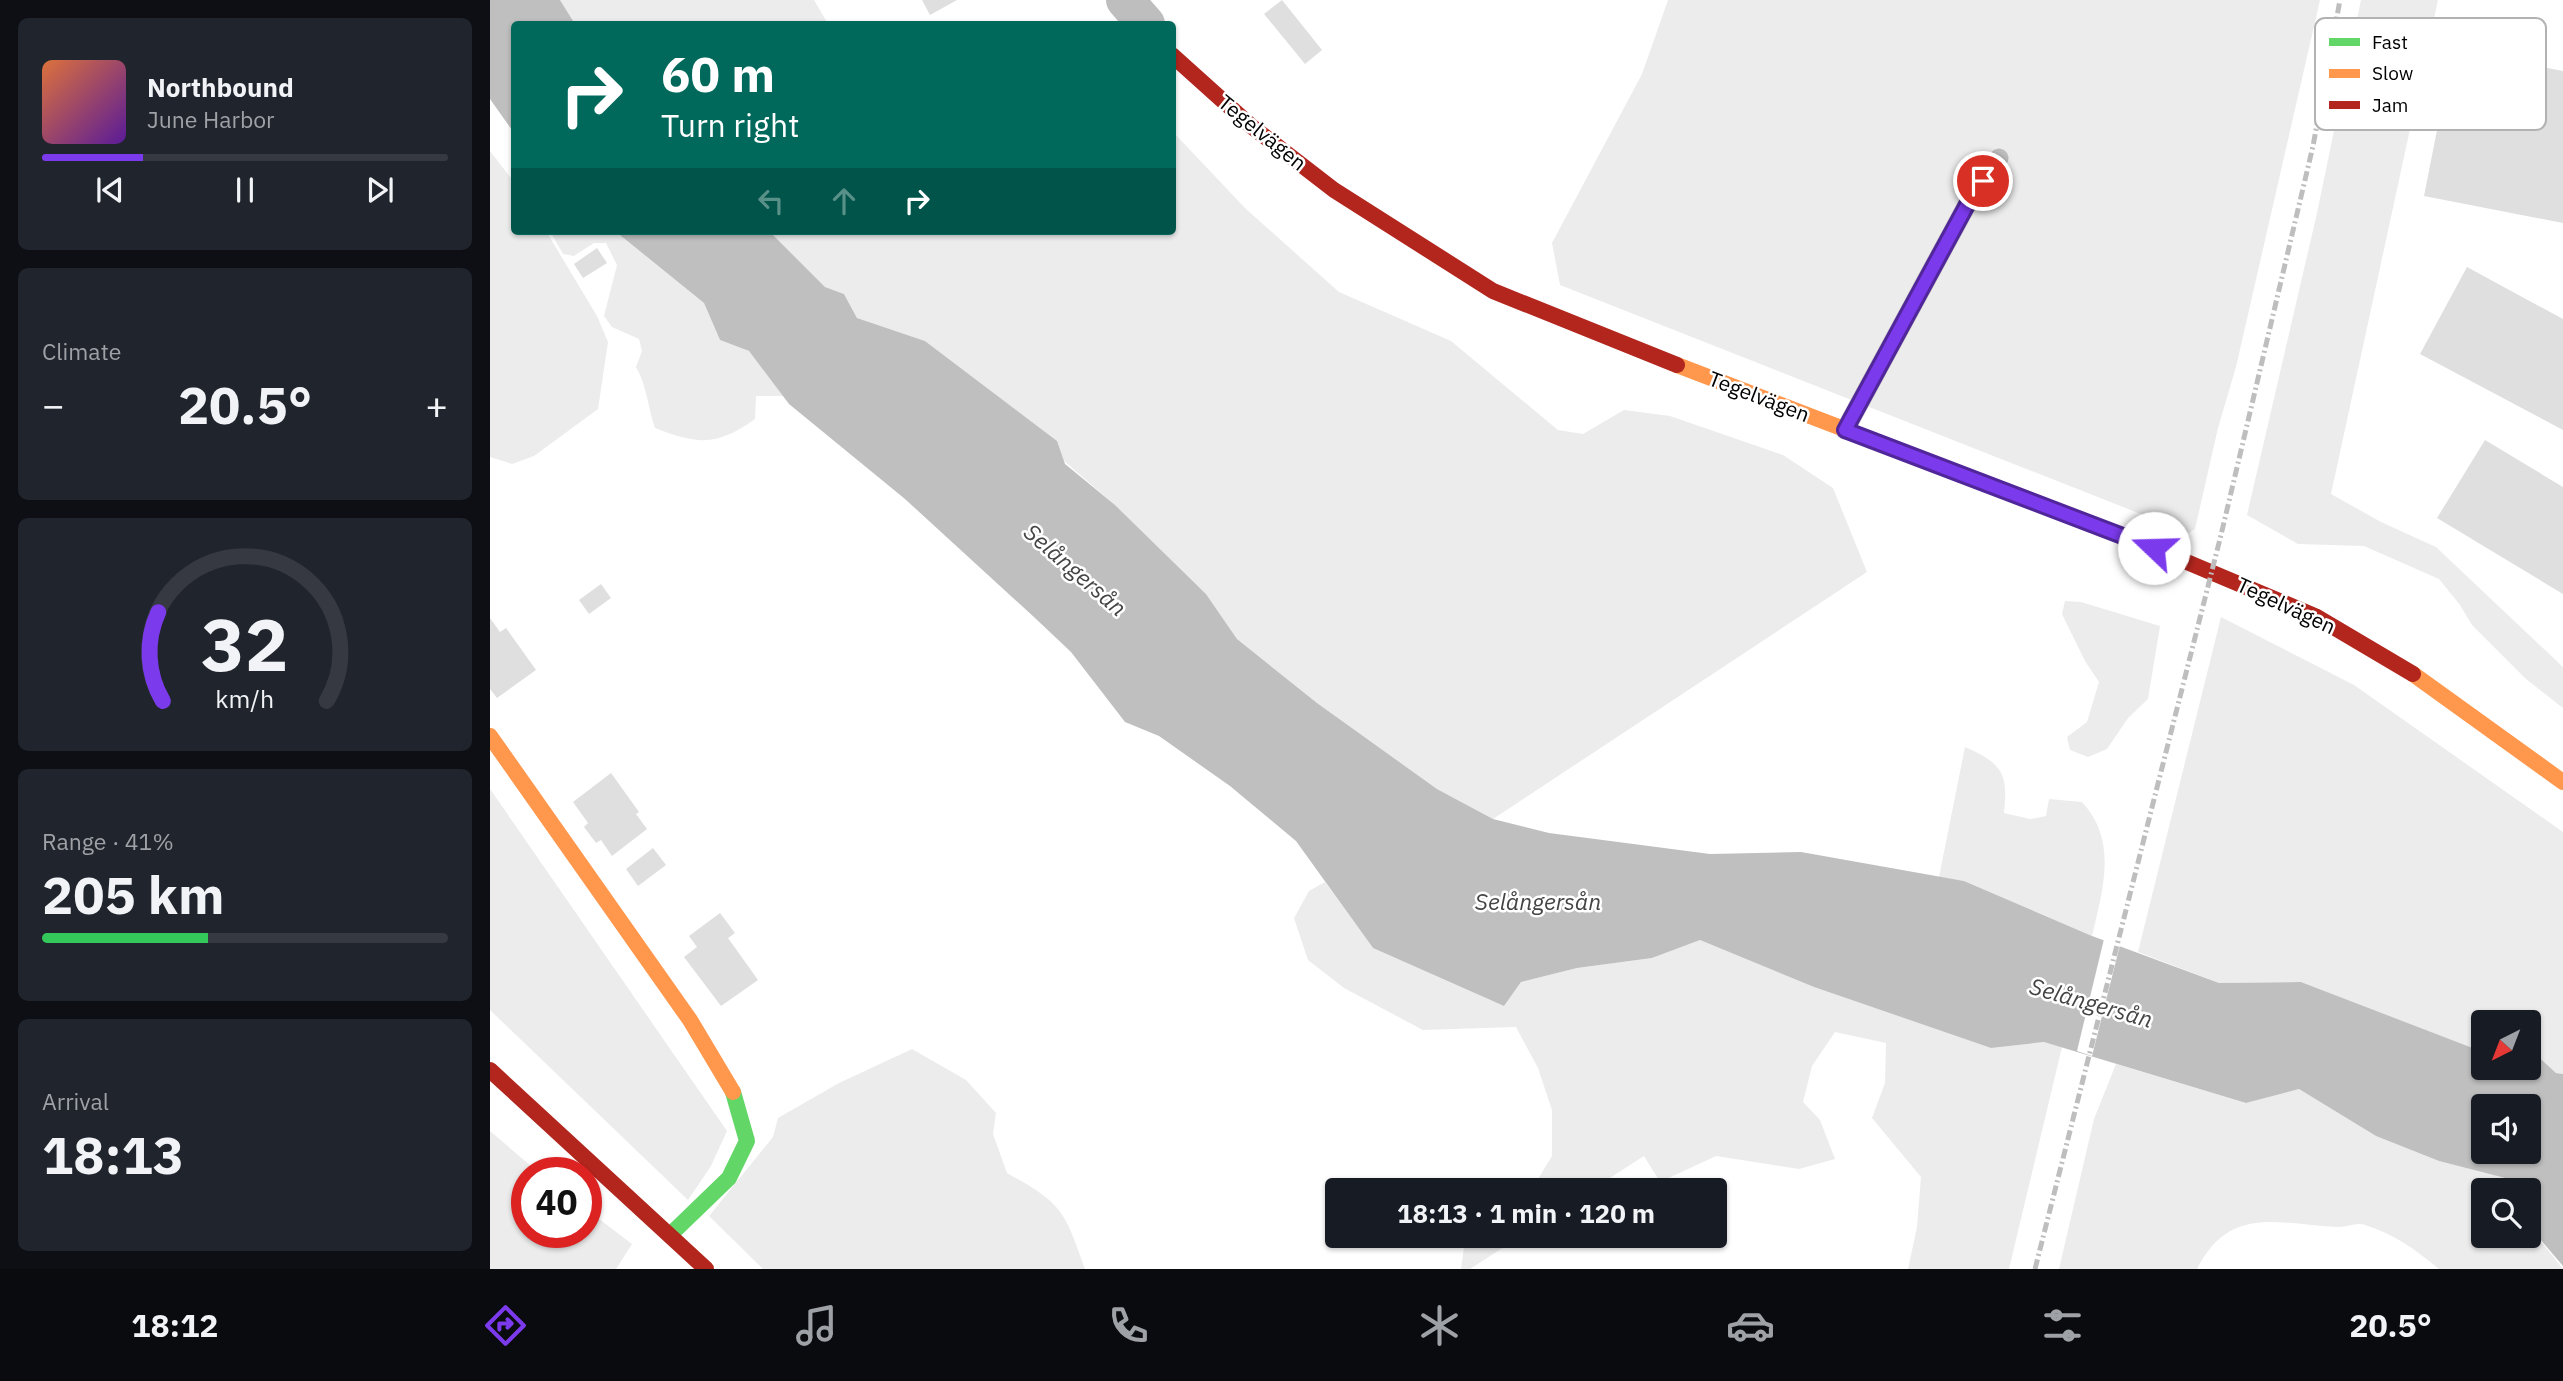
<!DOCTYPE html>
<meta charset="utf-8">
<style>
body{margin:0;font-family:"IBM Plex Sans",sans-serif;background:#20242c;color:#f1f3f6;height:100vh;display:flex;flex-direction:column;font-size:26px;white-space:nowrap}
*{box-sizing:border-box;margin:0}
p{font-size:23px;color:#9ea1a6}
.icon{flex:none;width:38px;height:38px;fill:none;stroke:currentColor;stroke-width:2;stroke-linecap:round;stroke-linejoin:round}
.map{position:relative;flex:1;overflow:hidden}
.panel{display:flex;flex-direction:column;gap:18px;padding:18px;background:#0d0f14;width:490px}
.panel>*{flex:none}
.top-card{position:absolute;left:21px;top:21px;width:665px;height:214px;border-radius:7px;box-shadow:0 2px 5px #0004;background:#00695c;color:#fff;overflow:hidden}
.needle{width:46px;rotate:222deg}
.fabs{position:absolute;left:1981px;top:1010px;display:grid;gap:14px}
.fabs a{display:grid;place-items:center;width:70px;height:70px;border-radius:7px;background:#171b24;box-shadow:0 2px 5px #0004;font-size:35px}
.speed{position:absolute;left:21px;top:1157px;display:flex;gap:14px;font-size:35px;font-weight:700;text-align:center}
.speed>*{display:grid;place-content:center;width:91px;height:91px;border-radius:50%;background:#171b24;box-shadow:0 2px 5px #0004;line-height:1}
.speed .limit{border:10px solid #d22;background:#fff;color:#111}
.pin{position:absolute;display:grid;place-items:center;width:60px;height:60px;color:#fff;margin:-30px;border:4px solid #fff;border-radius:50%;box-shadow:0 2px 7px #0007}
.me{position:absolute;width:77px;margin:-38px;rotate:291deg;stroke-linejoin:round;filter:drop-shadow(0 0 5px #0008)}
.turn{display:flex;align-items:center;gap:24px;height:147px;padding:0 35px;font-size:32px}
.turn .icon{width:91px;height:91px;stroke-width:2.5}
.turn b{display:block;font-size:49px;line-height:60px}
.lanes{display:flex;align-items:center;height:66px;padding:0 35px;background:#0003;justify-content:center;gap:35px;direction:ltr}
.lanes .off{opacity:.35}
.big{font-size:52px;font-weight:800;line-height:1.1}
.panel .widget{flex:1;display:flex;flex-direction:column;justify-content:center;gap:10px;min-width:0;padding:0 24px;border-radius:10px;background:#20242c}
.panel .dial{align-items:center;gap:0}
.dial svg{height:182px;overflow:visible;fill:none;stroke:#363941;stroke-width:7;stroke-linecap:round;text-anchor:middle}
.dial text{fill:#f1f3f6;stroke:none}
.song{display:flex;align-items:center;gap:21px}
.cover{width:84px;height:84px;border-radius:10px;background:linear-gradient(135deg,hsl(20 70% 55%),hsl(270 70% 35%))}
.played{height:7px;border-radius:4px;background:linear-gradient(90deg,#7c3aed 25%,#363941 25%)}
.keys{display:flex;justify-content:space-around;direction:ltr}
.heat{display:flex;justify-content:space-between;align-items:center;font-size:38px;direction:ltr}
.charge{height:10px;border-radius:5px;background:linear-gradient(90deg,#34c759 41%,#363941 0)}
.trip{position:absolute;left:835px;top:1178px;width:402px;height:70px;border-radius:7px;background:#171b24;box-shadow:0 2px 5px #0004;font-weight:800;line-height:70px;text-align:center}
.tab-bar{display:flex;height:112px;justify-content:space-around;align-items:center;background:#090b0e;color:#9ea1a6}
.tab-bar .icon{width:49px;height:49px}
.tab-bar .active{color:#7c3aed}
.tab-bar b{font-size:32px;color:#f1f3f6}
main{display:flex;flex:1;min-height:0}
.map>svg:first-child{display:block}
</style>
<main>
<section class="panel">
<div class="widget">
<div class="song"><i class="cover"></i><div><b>Northbound</b><p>June Harbor</p></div></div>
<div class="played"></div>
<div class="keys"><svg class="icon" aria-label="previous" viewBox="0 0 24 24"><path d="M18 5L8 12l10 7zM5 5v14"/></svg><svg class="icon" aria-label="pause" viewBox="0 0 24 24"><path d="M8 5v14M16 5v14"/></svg><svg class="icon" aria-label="next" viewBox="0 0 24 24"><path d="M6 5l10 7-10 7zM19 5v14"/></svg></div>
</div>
<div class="widget"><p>Climate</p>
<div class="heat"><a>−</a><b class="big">20.5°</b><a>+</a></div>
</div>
<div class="widget dial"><svg viewBox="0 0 100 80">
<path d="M14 69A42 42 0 1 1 86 69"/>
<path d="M14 69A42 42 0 0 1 12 30" stroke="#7c3aed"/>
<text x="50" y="56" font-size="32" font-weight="700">32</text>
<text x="50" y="72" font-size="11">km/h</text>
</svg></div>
<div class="widget"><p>Range · 41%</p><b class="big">205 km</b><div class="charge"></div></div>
<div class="widget"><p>Arrival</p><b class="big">18:13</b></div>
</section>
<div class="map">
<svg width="2073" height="1269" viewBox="0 0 2073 1269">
<rect width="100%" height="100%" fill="#fff"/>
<g fill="#ececec">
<path d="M 70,0 L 324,0 L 338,24 L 85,24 Z"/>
<path d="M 1178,0 L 1830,0 L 1746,367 L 1728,428 L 1705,529 L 1699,533 L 1070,285 L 1062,243 L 1152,74 Z"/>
<path d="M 1871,0 L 1948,0 L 1841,494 L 1891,522 L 1946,547 L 2073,667 L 2073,708 L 2036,679 L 1982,625 L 1970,605 L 1949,579 L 1874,546 L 1808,544 L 1757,515 L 1827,213 Z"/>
<path d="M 683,132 L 755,208 L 849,292 L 961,341 L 1068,430 L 1093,434 L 1134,410 L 1180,416 L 1293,455 L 1343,488 L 1377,572 L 1003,819 L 947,789 L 827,703 L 747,639 L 716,594 L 625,505 L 574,461 L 566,441 L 435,341 L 367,318 L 354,294 L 335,287 L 279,231 L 682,231 Z"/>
<path d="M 0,151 L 24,182 L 24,231 L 56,231 L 107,316 L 118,342 L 108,409 L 44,456 L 22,464 L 0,457 Z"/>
<path d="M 60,231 L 125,231 L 214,303 L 230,340 L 259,351 L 293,396 L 266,396 L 265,419 C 227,446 209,445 165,428 C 158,408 157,386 146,367 L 152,351 L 149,339 L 122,327 L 114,316 L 127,265 L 116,243 L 104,243 L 84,256 L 73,254 Z"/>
<path d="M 1575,601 L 1591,602 L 1670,626 L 1658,699 L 1638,718 L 1617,749 L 1598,757 L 1580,750 L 1577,737 L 1597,722 L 1609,682 L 1595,661 L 1572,614 Z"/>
<path d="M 1731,617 L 1864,685 L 2073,832 L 2073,1074 L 2066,1073 L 2039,1048 L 2039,1022 L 1993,1022 L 1992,1052 L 1811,982 L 1729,983 L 1648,952 Z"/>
<path d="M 1475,747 C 1514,764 1518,775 1514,813 L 1540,819 L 1556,816 L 1559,799 L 1592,802 C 1628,841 1613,889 1602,936 L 1474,881 L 1449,877 Z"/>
<path d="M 0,789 L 237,1131 L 221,1166 L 198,1200 L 0,1010 Z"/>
<path d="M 835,882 L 883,948 L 1014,1006 L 1031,982 L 1087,968 L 1162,958 L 1210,940 L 1324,987 L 1501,1048 L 1554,1042 L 1572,1047 L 1519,1269 L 1418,1269 L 1427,1227 L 1431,1177 L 1382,1118 L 1395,1083 L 1396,1043 L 1345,1032 L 1322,1066 L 1313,1102 L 1330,1120 L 1345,1159 L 1309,1169 L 1226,1156 L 1170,1182 L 1154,1156 L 1101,1190 L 1035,1190 L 1048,1179 L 1062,1156 L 1062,1110 L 1048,1068 L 1026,1027 L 933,1030 L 854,988 L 818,960 L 804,918 L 819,891 Z"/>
<path d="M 422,1049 L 476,1080 L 506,1113 L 503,1134 L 517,1173 C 573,1204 574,1210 595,1269 L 273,1269 L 219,1216 L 283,1137 L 288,1118 L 349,1083 Z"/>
<path d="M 1626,1064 L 1756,1103 L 1809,1089 L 1886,1136 L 1949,1161 L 2015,1178 L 2021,1190 L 1993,1190 L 1993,1236 L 2039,1236 L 2039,1226 L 2073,1269 L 1949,1269 C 1926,1250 1904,1234 1875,1225 C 1867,1222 1858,1227 1849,1227 C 1791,1225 1740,1203 1707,1269 L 1569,1269 L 1604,1119 Z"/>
<path d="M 0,1131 L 48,1172 L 37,1172 L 37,1232 L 96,1232 L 96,1209 L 142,1244 L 126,1269 L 0,1269 Z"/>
<path d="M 981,1236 L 1031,1236 L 980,1269 L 971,1269 L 975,1240 Z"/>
</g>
<g fill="#bfbfbf" fill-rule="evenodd">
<path d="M 0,0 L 70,0 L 85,24 L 24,24 L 24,133 L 0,99 Z"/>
<path d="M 125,231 L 279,231 L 335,287 L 354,294 L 367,318 L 435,341 L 567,441 L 575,464 L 625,505 L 716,594 L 747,639 L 827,703 L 947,789 L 1003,819 L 1059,833 L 1220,854 L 1311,852 L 1474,881 L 1602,936 L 1729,983 L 1811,982 L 1993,1052 L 1993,1068 L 2039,1068 L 2039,1048 L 2066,1073 L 2073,1074 L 2073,1266 L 2039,1226 L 2039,1190 L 2021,1190 L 2015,1178 L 1949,1161 L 1886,1136 L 1809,1089 L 1756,1103 L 1554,1042 L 1501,1048 L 1324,987 L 1210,940 L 1162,958 L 1087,968 L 1031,982 L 1014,1006 L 883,948 L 806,841 L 740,786 L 669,736 L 635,722 L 581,652 L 545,618 L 415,499 L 299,404 L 259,351 L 230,340 L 214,303 ZM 1993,1106 L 2039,1106 L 2039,1152 L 1993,1152 Z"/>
</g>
<path fill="#fff" d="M 1614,939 L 1630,945 L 1602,1056 L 1587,1051 Z"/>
<g fill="#dfdfdf">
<path d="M 432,0 L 467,0 L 440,15 Z"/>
<path d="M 792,0 L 832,50 L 815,64 L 774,14 Z"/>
<path d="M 1963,49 L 2073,71 L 2073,223 L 1934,196 Z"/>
<path d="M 107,248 L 117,263 L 93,278 L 84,264 Z"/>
<path d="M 1977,267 L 2073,319 L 2073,430 L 1930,354 Z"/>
<path d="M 1995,440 L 2073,487 L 2073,594 L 1947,518 Z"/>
<path d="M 111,584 L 121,598 L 99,614 L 89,600 Z"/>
<path d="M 0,618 L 10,632 L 16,628 L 46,670 L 7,698 L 0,689 Z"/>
<path d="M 121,773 L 149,812 L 146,814 L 157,829 L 122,856 L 111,840 L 106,843 L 94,827 L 98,823 L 83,802 Z"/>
<path d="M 163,848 L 176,865 L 148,886 L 136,869 Z"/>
<path d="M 230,913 L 245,933 L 238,938 L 268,980 L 231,1006 L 194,957 L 207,947 L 199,936 Z"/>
</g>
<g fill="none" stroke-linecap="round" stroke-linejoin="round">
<path stroke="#bebebe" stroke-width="19" d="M 1355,430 L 1478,203 L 1509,158"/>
<path stroke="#bebebe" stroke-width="38" d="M 635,0 L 656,24"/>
<path stroke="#63d668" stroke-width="16" d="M 180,1235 L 239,1178 L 257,1141 L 243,1092"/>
<g stroke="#ff974d" stroke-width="16">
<path d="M 1187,365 L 1654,544"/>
<path d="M 1923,674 L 2073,782"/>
<path d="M 0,736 L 200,1020 L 243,1092"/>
</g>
<g stroke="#b3261e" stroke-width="16">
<path d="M 682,55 L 761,126 L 844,190 L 1003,291 L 1187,365"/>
<path d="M 1654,544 L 1825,616 L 1923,674"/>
<path d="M 0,1070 L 216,1269"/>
</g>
<path stroke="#bebebe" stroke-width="5" stroke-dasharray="10 3.5 2 3.5" stroke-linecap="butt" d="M 1545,1269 L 1731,535 L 1823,146 L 1850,0"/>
</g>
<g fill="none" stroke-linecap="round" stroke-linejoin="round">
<defs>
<path id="route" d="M 1493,181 L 1478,203 L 1355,430 L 1664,548"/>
</defs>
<use href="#route" stroke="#51269a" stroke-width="18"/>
<use href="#route" stroke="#7c3aed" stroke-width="12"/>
</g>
<g text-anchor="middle" stroke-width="5" stroke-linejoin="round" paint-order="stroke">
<g font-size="21" fill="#000" stroke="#fff">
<text transform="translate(772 133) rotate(39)" y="7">Tegelvägen</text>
<text transform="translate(1269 397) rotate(21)" y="7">Tegelvägen</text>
<text transform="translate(1796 606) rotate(25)" y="7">Tegelvägen</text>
</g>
<g font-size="23" font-style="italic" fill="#444" stroke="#fff">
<text transform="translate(585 570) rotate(41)" y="8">Selångersån</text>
<text x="1048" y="910">Selångersån</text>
<text transform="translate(1601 1003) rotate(16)" y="8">Selångersån</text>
</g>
</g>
<rect x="1825" y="18" width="231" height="112" rx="10" fill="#fff" stroke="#b2b2b2" stroke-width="2"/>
<rect x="1839" y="38" width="31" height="8" fill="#63d668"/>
<rect x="1839" y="69" width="31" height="9" fill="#ff974d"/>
<rect x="1839" y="101" width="31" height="8" fill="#b3261e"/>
<g font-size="19" fill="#000">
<text x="1882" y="49">Fast</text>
<text x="1882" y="80">Slow</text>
<text x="1882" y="112">Jam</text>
</g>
</svg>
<div class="fabs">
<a><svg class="needle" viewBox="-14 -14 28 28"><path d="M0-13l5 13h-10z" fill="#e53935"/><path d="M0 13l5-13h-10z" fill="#9ea1a6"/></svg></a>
<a><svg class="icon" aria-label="sound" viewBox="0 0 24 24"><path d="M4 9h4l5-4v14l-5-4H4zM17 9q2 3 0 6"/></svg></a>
<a><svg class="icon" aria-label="search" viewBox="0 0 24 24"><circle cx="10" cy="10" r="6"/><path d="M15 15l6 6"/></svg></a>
</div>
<div class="speed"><div class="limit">40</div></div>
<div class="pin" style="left:1493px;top:181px;background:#d93025"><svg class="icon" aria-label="arrive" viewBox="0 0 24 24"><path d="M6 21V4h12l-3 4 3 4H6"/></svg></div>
<svg class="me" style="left:1664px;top:548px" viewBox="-20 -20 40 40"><circle r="19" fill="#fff"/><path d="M0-13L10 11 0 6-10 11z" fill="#7c3aed"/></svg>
<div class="trip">18:13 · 1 min · 120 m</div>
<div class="top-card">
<div class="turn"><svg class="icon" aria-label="right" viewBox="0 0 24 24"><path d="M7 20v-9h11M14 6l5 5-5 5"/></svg><div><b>60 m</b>Turn right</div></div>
<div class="lanes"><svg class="icon off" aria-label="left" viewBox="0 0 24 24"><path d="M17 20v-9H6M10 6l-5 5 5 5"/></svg><svg class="icon off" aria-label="ahead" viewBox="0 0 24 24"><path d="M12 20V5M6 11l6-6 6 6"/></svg><svg class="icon" aria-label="right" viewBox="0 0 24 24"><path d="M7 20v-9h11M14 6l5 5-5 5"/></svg></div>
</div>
</div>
</main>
<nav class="tab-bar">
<b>18:12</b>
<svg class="icon active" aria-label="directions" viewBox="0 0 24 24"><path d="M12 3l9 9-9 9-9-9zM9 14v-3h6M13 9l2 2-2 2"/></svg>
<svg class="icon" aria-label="music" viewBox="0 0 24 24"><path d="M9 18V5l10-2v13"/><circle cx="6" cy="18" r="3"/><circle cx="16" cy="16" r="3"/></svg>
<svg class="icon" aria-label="phone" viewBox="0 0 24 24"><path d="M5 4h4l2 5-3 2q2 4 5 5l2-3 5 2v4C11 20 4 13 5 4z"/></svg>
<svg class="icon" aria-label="climate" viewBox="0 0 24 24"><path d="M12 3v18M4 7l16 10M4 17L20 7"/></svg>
<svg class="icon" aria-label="car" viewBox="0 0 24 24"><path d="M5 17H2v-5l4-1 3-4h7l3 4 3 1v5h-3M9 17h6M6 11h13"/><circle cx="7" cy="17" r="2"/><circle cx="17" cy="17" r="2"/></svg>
<svg class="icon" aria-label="filters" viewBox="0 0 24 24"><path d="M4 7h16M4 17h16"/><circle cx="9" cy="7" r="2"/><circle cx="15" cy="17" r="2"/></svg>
<b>20.5°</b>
</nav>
